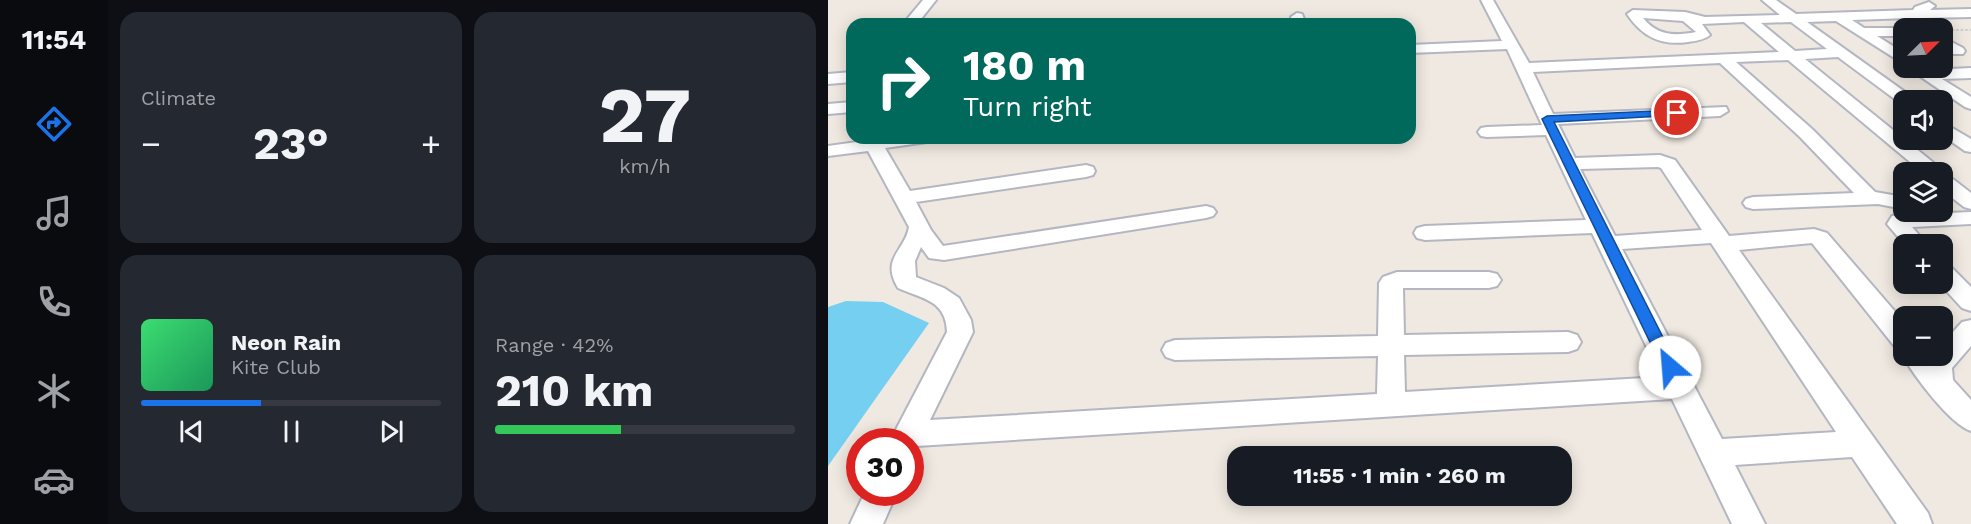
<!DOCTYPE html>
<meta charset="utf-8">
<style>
body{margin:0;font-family:"Work Sans",sans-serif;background:#242831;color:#f1f3f6;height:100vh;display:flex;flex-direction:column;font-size:22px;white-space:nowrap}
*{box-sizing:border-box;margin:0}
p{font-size:20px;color:#9ea1a6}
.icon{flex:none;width:33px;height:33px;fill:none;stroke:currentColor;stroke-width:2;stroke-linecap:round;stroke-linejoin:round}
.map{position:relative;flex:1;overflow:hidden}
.details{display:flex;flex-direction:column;gap:12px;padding:12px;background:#0d0f14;width:720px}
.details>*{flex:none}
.hud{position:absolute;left:18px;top:18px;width:570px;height:126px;border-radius:18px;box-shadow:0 3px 15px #0003;background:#00695c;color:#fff;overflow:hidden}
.needle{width:39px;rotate:66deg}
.tools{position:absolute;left:1065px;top:18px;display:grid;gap:12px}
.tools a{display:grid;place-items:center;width:60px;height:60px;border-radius:12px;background:#171b24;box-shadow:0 3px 15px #0003;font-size:30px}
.speed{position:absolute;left:18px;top:428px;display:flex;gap:12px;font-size:30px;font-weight:700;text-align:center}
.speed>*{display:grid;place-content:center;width:78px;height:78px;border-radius:50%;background:#171b24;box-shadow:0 3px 15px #0003;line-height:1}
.speed .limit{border:9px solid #d22;background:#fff;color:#111}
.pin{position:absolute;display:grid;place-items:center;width:51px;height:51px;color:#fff;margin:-26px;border:3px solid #fff;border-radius:50%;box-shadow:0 2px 6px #0007}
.me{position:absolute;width:66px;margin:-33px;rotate:333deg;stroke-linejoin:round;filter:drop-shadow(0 0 4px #0008)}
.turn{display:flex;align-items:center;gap:21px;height:126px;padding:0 18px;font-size:27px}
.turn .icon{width:78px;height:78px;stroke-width:2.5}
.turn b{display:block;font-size:42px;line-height:51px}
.big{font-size:45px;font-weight:700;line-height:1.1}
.details .tile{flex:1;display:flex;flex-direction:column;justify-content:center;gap:9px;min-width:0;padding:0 21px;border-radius:18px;background:#242831}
.details .dial{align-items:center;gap:0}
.dial b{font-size:78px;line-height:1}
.song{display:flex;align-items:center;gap:18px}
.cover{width:72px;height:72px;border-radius:9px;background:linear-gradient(135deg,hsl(140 70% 55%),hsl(150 70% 35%))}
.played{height:6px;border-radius:3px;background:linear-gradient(90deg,#1a73e8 40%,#363941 40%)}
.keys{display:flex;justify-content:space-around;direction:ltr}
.heat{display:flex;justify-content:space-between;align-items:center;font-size:33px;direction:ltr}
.charge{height:9px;border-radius:4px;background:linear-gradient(90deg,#34c759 42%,#363941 0)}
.details .tiles{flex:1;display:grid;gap:12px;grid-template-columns:repeat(2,1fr)}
.trip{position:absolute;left:399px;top:446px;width:345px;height:60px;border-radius:18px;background:#171b24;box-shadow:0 3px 15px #0003;font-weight:700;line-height:60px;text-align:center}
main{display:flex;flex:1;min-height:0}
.tab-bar{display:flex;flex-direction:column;width:108px;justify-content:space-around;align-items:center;background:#090b0e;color:#9ea1a6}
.tab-bar .icon{width:42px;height:42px}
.tab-bar .on{color:#1a73e8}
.tab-bar b{font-size:27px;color:#f1f3f6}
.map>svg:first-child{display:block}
</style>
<main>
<nav class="tab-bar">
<b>11:54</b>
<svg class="icon on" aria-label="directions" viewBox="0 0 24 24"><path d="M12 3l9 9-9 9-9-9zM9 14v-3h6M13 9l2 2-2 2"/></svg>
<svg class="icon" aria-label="music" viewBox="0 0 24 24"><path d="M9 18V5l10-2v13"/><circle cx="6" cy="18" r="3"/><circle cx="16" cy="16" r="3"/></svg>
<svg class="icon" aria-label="phone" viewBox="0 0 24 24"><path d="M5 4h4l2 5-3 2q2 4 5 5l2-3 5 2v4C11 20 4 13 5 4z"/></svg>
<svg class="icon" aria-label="climate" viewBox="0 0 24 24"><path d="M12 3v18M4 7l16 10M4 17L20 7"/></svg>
<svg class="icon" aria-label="car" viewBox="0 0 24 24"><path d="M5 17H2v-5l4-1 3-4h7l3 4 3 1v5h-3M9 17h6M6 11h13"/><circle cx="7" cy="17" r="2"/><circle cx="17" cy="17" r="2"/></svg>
</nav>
<section class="details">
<div class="tiles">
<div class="tile"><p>Climate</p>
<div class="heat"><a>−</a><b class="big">23°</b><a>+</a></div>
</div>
<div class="tile dial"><b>27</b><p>km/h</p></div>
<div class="tile">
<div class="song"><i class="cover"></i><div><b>Neon Rain</b><p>Kite Club</p></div></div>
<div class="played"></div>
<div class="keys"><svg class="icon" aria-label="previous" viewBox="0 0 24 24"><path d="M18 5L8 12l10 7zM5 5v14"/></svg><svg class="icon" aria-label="pause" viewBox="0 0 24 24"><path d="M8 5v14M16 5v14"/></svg><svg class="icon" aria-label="next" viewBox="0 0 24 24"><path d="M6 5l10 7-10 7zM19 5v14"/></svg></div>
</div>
<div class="tile"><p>Range · 42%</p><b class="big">210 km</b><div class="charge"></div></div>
</div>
</section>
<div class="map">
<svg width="1143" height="524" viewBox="0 0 1143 524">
<rect width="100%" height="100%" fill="#efe9e1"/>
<path fill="#75cff0" d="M 18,301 L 55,302 L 101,323 L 0,466 L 0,307 Z"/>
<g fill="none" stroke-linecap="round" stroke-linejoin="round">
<defs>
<g id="minor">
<path d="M 95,0 L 108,0 L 89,24 L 75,24 Z"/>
<path d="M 653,0 L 665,0 L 701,63 L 951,52 L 916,22 L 874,24 L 882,35 C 876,40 867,41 860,42 C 832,46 814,36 799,14 L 805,10 L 857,12 L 877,17 L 952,15 L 934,0 L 948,0 L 968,14 L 1085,10 L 1087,7 L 1101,2 L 1107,6 L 1102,10 L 1143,9 L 1143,17 L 1094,18 L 1087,23 L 1082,22 L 1081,18 L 1024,20 L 1036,28 L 1078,28 L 1076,28 L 1076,36 L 1049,36 L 1076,53 L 1076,64 L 1008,21 L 979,22 L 1084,97 L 1086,100 L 1076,100 L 1076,104 L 1072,103 L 1010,57 L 977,59 L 1112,168 L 1114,172 L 1094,172 L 960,60 L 908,62 L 984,129 L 1047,192 L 1076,197 L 1076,209 L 1050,204 L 925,209 L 918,207 L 915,203 L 918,199 L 925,197 L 1026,193 L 972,137 L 892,63 L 705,72 L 725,114 L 898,107 L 900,111 L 892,116 L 730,124 L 747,158 L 832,155 L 847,160 L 901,236 L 986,229 L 999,233 L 1076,322 L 1076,350 L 1067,347 L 984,243 L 911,250 L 1100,513 L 1104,524 L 1069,524 L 1024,457 L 907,465 L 937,524 L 904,524 L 844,399 L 89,446 L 87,450 L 82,452 L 82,441 L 62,441 L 119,332 C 118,300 95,299 70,288 C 52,258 77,251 81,227 L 40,151 L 0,156 L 0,146 L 36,141 L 36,138 L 102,138 L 99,142 L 57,148 L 82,191 L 258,165 L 265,167 L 267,171 L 265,175 L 258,177 L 88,202 L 103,230 L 115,246 L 378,206 L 385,208 L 388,212 L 385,216 L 378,218 L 116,260 L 101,258 L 93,247 L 87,261 L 88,277 L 116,288 L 131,298 L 143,320 L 145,332 L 102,420 L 549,394 L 550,356 L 347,360 L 338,357 L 334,350 L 338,343 L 347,340 L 550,336 L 551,283 L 555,277 L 569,272 L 661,272 L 669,274 L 673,280 L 669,286 L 661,288 L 575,288 L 576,335 L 740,332 L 749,335 L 753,342 L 749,349 L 740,352 L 576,355 L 577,392 L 833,377 L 764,233 L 597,240 L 589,238 L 586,233 L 589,228 L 597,226 L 758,220 L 718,135 L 659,137 L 653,136 L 650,132 L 653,128 L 659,127 L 714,125 L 679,49 L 582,53 L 582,45 L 674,41 ZM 815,18 L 855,21 L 868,32 C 846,36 830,36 815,18 ZM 963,22 L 999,49 L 967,51 L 933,23 ZM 830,167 L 833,168 L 874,230 L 787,236 L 752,169 ZM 883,243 L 1008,432 L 894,439 L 794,249 Z"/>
<path d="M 469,13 L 474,14 L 478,24 L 464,24 L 463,17 Z"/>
<path d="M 1114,37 L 1135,48 L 1137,51 L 1135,54 L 1125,54 L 1114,47 Z"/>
<path d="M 1080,68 L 1096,68 L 1101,70 L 1143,68 L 1143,78 L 1114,79 L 1143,97 L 1143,109 L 1137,107 Z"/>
<path d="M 24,72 L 24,82 L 0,84 L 0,74 Z"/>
<path d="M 24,102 L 24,112 L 0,114 L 0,104 Z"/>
<path d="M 1114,122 L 1143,139 L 1143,152 L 1137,151 L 1114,135 Z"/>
<path d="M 1114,174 L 1121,176 L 1143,193 L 1143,209 L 1136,207 L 1114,190 Z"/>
<path d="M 1143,212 L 1143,224 L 1084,227 L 1099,244 L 1076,244 L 1059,224 L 1064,216 L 1071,215 Z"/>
<path d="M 1114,264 L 1122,266 L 1143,287 L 1143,311 L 1134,308 L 1112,284 L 1114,284 Z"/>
<path d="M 1143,320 L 1143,346 L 1124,368 L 1125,380 L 1143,400 L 1143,431 C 1122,424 1086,376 1075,356 L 1114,356 L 1114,344 L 1134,322 Z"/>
<path d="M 37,492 L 69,492 L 55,524 L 22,524 Z"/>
</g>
</defs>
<use href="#minor" stroke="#b4b7c1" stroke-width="4"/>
<path stroke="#c9c9c9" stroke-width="1.5" stroke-dasharray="3 1.5" stroke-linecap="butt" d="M 1119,30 L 1143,30"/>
<use href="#minor" fill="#fff" fill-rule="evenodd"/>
</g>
<path fill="#1a73e8" stroke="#114b97" stroke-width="1.5" d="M 849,110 L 854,113 L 853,115 L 726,122 L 850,367 L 848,371 L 842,373 L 836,371 L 834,367 L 714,119 L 719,116 Z"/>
</svg>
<div class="tools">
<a><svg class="needle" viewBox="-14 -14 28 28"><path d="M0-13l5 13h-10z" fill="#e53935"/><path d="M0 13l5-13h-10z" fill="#9ea1a6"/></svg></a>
<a><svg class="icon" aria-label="sound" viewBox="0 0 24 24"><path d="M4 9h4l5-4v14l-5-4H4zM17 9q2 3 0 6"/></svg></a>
<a><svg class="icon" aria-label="layers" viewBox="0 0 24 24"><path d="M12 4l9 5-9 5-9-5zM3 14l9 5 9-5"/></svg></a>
<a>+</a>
<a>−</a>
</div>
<div class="speed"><div class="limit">30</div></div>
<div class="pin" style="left:849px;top:113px;background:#d93025"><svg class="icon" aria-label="arrive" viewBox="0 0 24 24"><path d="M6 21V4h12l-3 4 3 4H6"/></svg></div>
<svg class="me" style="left:842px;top:367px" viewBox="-20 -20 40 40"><circle r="19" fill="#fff"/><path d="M0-13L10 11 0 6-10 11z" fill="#1a73e8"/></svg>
<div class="trip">11:55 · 1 min · 260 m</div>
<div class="hud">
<div class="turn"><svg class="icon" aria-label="right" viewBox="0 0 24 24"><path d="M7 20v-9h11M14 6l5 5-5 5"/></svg><div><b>180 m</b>Turn right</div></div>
</div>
</div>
</main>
